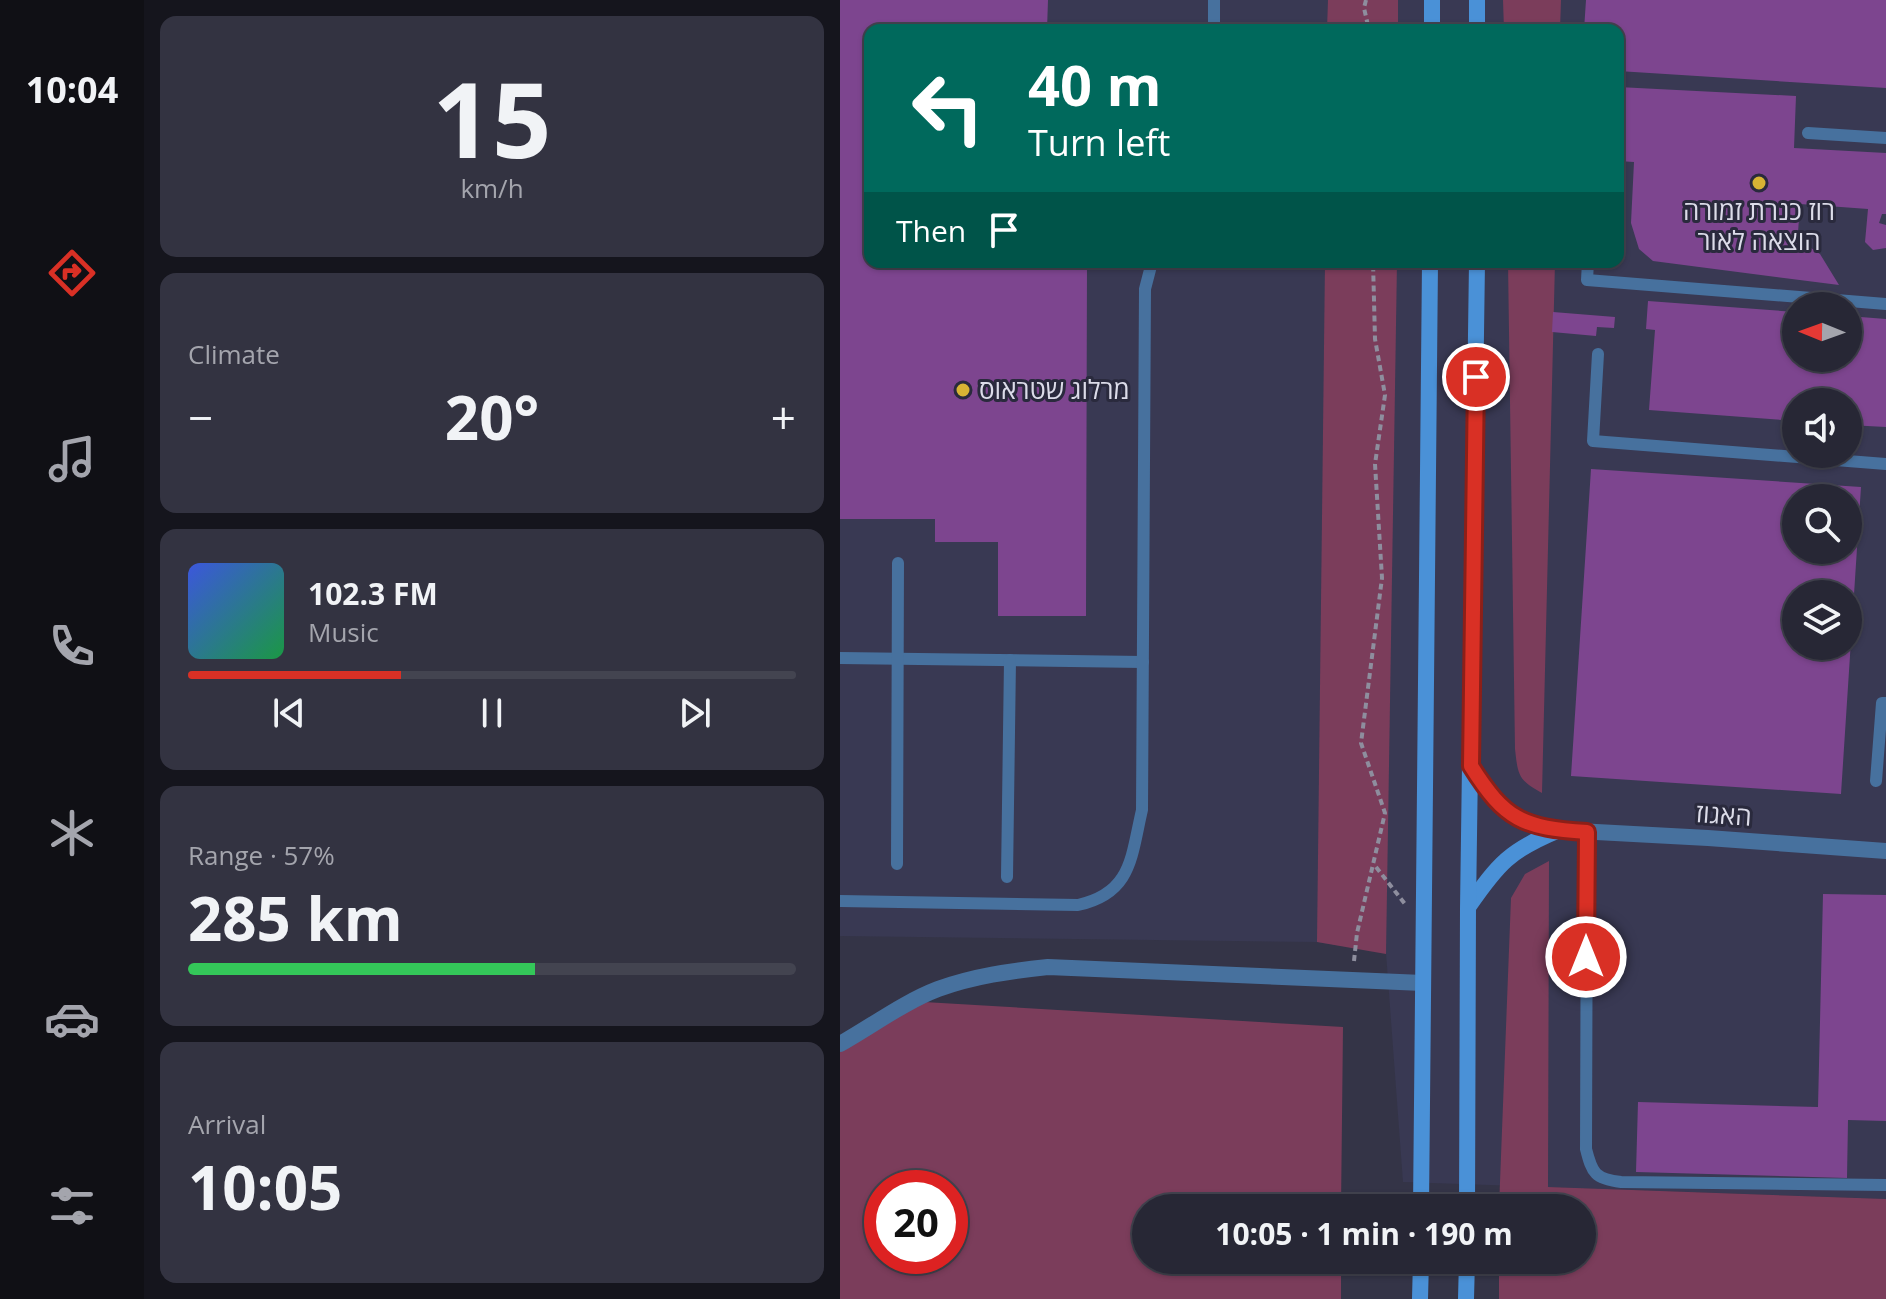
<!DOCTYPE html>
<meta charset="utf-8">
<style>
body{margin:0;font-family:"Open Sans",Heebo,sans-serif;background:#333341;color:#f1f3f6;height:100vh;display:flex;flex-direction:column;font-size:30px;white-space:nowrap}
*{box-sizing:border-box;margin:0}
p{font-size:26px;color:#a4a5ad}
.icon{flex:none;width:44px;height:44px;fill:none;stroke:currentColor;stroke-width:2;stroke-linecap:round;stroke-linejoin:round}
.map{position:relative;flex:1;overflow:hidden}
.side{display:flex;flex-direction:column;gap:16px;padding:16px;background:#15151d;width:696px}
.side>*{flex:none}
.banner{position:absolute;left:24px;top:24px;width:760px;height:244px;border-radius:16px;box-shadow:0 2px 6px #0004,0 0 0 2px #434450;background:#00695c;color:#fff;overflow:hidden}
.needle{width:52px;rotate:271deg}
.buttons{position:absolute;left:942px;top:292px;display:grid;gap:16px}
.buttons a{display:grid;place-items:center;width:80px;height:80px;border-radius:50%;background:#272735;box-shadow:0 2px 6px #0004,0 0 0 2px #434450;font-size:40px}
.speed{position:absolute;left:24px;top:1170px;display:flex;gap:16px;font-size:40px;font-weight:700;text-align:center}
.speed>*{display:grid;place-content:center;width:104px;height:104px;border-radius:50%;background:#272735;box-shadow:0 2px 6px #0004,0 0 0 2px #434450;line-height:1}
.speed .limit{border:12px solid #d22;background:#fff;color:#111}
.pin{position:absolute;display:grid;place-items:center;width:68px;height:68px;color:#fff;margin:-34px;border:4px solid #fff;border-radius:50%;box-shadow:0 2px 8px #0007}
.me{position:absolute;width:88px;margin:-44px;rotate:0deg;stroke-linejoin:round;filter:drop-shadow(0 0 6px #0008)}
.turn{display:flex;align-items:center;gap:28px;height:168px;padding:0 32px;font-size:36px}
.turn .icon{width:104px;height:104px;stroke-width:2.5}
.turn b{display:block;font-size:56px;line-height:68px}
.then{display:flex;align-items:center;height:76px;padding:0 32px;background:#0003;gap:16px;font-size:30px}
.big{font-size:60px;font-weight:700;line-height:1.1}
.side .widget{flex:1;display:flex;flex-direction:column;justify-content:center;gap:12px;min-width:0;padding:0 28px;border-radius:16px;background:#333341}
.side .dial{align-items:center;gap:0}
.dial b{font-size:104px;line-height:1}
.song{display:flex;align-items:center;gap:24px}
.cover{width:96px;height:96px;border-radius:12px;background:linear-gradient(135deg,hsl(230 70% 55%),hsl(140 70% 35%))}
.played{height:8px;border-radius:4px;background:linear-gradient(90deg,#d93025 35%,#434450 35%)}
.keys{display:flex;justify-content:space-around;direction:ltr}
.heat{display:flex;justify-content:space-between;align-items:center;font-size:44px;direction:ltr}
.charge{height:12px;border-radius:6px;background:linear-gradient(90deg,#34c759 57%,#434450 0)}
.trip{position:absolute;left:292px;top:1194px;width:464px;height:80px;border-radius:40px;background:#272735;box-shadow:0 2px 6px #0004,0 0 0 2px #434450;font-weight:700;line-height:80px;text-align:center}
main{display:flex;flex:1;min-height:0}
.dock{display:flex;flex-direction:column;width:144px;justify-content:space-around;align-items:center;background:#101015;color:#a4a5ad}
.dock .icon{width:56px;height:56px}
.dock .active{color:#d93025}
.dock b{font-size:36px;color:#f1f3f6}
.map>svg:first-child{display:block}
</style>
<main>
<nav class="dock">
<b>10:04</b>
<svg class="icon active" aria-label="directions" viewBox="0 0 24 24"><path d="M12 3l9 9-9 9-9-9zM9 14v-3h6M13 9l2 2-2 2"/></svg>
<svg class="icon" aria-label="music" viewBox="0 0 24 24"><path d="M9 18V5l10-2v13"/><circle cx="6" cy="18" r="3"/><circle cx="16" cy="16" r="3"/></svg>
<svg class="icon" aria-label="phone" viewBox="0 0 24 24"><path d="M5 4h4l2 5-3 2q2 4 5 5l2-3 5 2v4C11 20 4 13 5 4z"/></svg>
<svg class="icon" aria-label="climate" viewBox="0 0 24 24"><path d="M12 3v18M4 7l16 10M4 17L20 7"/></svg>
<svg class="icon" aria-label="car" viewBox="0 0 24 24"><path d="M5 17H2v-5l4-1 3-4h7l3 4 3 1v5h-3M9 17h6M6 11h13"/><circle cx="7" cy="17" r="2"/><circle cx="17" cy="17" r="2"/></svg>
<svg class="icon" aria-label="filters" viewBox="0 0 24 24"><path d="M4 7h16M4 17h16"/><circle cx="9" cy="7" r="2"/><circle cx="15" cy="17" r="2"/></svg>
</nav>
<section class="side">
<div class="widget dial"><b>15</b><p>km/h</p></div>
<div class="widget"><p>Climate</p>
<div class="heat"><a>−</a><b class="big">20°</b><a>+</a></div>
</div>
<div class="widget">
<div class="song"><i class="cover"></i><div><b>102.3 FM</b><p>Music</p></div></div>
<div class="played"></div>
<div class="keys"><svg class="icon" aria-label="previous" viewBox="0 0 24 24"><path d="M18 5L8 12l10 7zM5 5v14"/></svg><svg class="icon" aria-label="pause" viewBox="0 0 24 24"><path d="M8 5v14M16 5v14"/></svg><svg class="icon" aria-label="next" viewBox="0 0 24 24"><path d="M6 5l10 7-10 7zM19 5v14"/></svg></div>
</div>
<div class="widget"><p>Range · 57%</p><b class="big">285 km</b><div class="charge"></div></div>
<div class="widget"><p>Arrival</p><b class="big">10:05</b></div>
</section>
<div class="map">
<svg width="1046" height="1299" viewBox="0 0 1046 1299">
<rect width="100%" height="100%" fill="#343447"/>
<path fill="#393953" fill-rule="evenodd" d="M 0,0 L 1046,0 L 1046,1199 L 563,1182 L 546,953 L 477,942 L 0,936 ZM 30,30 L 778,30 L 778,262 L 30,262 ZM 956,306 L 1008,306 L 1008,358 L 956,358 ZM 956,402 L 1008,402 L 1008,454 L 956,454 ZM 956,498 L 1008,498 L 1008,550 L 956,550 ZM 956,594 L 1008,594 L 1008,646 L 956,646 Z"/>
<g fill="#7b3d5b" fill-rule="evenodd">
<path d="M 488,0 L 558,0 L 558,30 L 487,30 Z"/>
<path d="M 663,0 L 721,0 L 720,30 L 664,30 Z"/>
<path d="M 485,262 L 557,262 L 546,954 L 477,942 Z"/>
<path d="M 668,262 L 715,262 L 702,793 C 678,780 678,775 675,749 Z"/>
<path d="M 709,861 L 708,1187 L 1046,1199 L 1046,1299 L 659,1299 L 659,1260 L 742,1260 L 742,1208 L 659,1208 L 671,898 L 685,874 Z"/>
<path d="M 67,1001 L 503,1027 L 501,1208 L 306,1208 L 306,1260 L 501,1260 L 501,1299 L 0,1299 L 0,1049 ZM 42,1188 L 110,1188 L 110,1256 L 42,1256 Z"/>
</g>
<g fill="#7d458f" fill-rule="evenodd">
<path d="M 0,0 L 208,0 L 207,30 L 30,30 L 30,262 L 247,262 L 246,616 L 158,616 L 158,542 L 95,542 L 95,519 L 0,519 Z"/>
<path d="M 746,0 L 1046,0 L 1046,88 L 778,71 L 778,30 L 744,30 Z"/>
<path d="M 778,87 L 956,96 L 954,148 L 1046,153 L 1046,214 L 1042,214 L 1039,223 L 1046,225 L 1046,248 L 1033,250 L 1025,242 L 1028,209 L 960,204 L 957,247 L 971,248 L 980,254 L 999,285 L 813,261 L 799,249 L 791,223 L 794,162 L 778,161 Z"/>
<path d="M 808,301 L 956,312 L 956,358 L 1008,358 L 1008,316 L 1046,319 L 1046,427 L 1008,425 L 1008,402 L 956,402 L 956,421 L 809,410 L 815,330 L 806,329 Z"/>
<path d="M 713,312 L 775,317 L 774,328 L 757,327 L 756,336 L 712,332 Z"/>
<path d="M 751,469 L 1021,487 L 1001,794 L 731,776 ZM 956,498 L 1008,498 L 1008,550 L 956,550 ZM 956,594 L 1008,594 L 1008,646 L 956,646 Z"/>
<path d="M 983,894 L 1046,895 L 1046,1121 L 1008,1120 L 1007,1178 L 796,1172 L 798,1102 L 978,1107 Z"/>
</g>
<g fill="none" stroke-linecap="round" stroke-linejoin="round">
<g stroke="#8e8e9e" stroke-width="4" stroke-dasharray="6 4" stroke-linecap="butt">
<path d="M 526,0 L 524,8 L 529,30"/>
<path d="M 536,867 L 565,904"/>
<path d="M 514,961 L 517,933 L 545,813 L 521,743 L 542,578 L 535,464 L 545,395 L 535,339 L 533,262"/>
</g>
<g stroke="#47719e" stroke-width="12">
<path d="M 374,30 L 374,0"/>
<path d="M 968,133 L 1046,138"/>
<path d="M 748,262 L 747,280 L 1046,304"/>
<path d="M 758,354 L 753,441 L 1046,464"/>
<path d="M 0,658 L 303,662"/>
<path d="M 1036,781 L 1042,703 L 1046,703"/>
<path d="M 747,832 L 746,1149 C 752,1173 755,1179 781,1182 L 1046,1185"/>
<path d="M 57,864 L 58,563"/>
<path d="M 167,877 L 170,660"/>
<path d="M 0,901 L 238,905 C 292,893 291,857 302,810 L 305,289 L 312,262"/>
</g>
<g stroke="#47719e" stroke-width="16">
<path d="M 719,830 L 868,838 L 1046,851"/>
<path d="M 0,1044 C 32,1026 64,1002 98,989 C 134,976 170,971 208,967 L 583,983"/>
</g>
<g stroke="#4a91d7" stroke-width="16">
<path d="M 592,30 L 592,0"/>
<path d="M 637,30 L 637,0"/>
<path d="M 631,766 C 655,804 671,822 717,830"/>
<path d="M 629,906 C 658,864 670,850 719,830"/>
<path d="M 581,1208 L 590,262"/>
<path d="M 627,1208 L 628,908 L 637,262"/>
<path d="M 580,1299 L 581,1260"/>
<path d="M 626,1299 L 627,1260"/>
</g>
</g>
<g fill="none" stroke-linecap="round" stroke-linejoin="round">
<defs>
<path id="route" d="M 636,377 L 631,766 C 665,820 683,828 747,832 L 746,957"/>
</defs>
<use href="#route" stroke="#8d1f18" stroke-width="20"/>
<use href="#route" stroke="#d93025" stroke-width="14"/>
</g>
<g fill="#d8b434" stroke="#2a2a3d" stroke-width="3">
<circle cx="919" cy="183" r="8"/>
<circle cx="123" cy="390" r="8"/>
</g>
<g text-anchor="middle" stroke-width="6" stroke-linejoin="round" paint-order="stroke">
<g font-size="26" fill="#dcdce9" stroke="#2a2a3d">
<text x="919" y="220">רוז כנרת זמורה<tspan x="919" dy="30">הוצאה לאור</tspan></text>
<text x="139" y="399" text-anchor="start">מרלוג שטראוס</text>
</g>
<g font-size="26" fill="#dcdce9" stroke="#2a2a3d">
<text transform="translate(884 815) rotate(4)" y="9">האגוז</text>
</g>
</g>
</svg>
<div class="buttons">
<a><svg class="needle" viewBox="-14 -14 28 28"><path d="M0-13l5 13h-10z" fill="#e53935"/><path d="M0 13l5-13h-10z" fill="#a4a5ad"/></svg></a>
<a><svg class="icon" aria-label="sound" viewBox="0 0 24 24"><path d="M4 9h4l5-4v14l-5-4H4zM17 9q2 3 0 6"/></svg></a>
<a><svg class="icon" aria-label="search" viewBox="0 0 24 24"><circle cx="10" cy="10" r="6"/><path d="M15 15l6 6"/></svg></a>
<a><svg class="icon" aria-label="layers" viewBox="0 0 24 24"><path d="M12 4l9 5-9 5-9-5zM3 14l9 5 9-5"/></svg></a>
</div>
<div class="speed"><div class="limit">20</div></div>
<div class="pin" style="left:636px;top:377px;background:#d93025"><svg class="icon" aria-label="arrive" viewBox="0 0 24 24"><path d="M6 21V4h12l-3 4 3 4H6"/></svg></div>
<svg class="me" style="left:746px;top:957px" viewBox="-20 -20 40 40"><circle r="17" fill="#d93025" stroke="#fff" stroke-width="3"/><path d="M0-11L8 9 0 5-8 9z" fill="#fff"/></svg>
<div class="trip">10:05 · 1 min · 190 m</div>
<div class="banner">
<div class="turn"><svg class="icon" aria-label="left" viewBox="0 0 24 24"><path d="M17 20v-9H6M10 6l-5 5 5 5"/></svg><div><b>40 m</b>Turn left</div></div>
<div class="then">Then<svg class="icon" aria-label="arrive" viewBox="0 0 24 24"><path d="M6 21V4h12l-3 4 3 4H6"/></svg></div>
</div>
</div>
</main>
